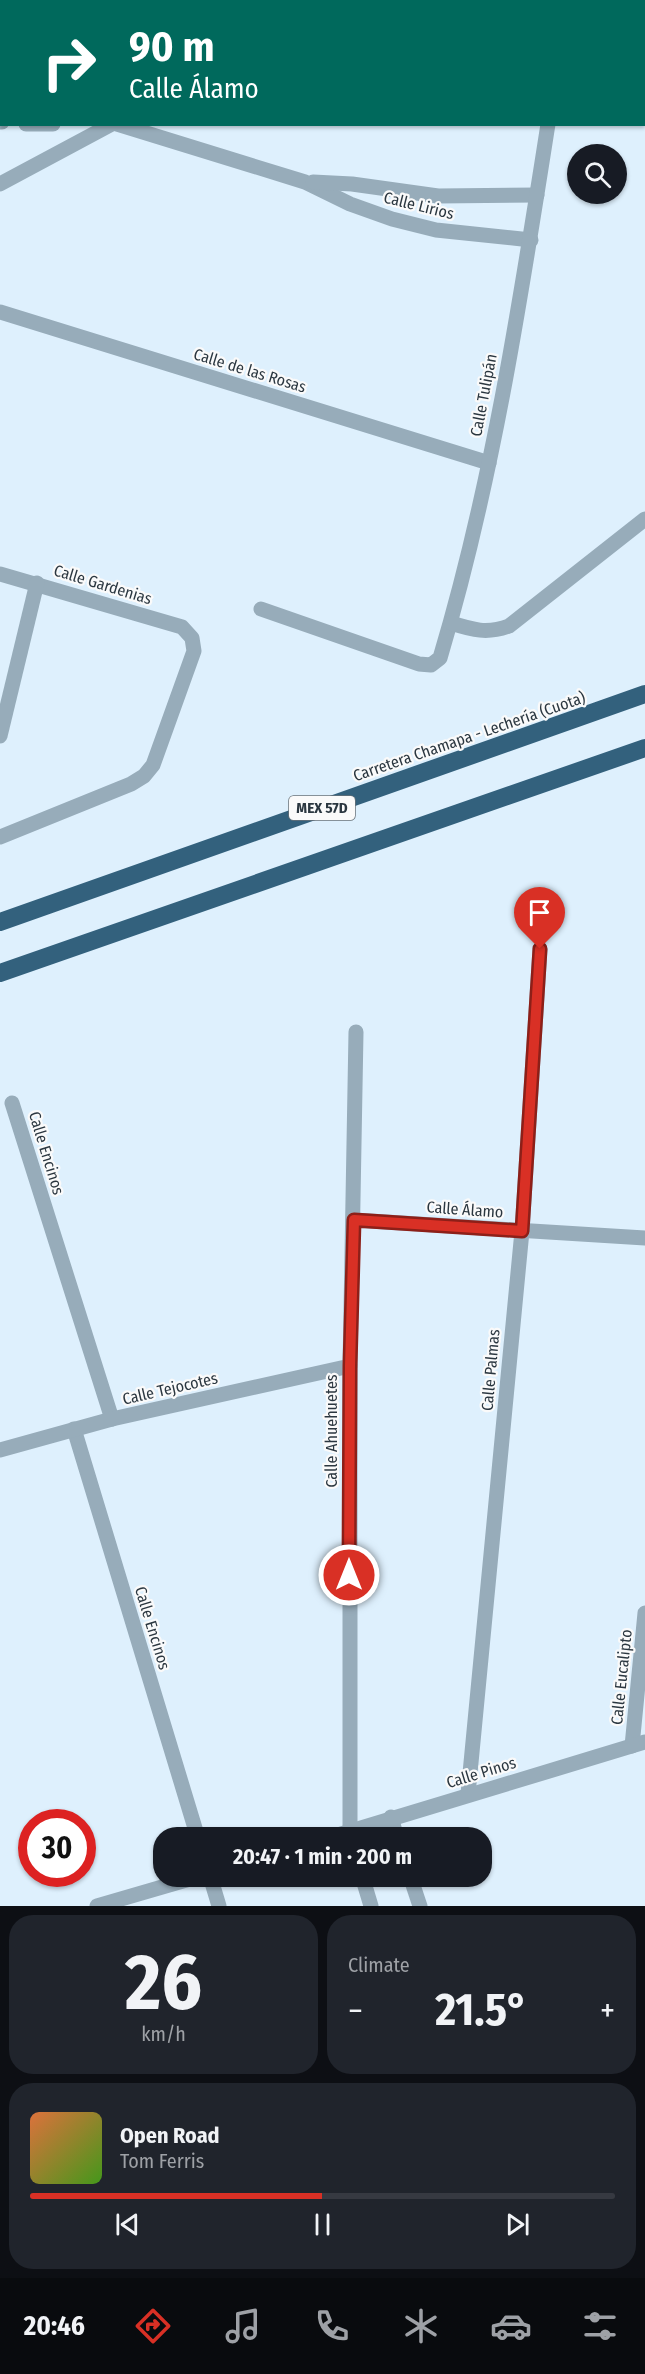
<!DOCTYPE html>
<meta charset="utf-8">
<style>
body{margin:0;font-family:"Fira Sans Condensed",sans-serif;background:#20242c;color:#f1f3f6;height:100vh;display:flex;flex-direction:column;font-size:22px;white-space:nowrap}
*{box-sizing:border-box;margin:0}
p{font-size:20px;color:#9ea1a6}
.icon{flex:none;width:33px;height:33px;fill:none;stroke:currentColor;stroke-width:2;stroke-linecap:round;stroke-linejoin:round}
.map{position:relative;height:1906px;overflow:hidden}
.side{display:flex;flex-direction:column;gap:9px;padding:9px;background:#0d0f14;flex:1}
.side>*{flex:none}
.hud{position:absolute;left:0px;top:0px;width:645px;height:126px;box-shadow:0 2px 4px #0004;background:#00695c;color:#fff;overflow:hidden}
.controls{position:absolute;left:567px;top:144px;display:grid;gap:12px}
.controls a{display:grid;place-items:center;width:60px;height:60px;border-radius:50%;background:#171b24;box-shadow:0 2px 4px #0004;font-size:30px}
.speed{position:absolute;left:18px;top:1809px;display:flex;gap:12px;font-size:30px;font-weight:700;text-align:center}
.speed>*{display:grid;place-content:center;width:78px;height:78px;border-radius:50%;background:#171b24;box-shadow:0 2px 4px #0004;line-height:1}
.speed .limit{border:9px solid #d22;background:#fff;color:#111}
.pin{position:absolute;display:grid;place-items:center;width:51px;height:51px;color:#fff;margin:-62px -26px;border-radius:50% 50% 50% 0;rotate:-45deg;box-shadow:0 0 6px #0007}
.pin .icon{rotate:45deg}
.me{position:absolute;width:66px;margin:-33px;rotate:0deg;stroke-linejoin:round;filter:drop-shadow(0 0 4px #0008)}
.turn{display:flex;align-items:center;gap:21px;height:126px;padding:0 30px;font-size:27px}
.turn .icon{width:78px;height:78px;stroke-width:2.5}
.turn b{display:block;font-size:42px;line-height:51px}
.big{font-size:45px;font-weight:700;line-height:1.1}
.side .card{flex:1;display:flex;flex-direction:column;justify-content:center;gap:9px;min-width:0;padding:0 21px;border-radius:24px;background:#20242c}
.side .dial{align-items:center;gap:0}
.dial b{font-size:78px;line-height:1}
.song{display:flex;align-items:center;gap:18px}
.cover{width:72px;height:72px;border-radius:9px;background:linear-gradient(135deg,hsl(20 70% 55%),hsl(100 70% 35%))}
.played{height:6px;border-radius:3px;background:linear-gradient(90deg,#d93025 50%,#363941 50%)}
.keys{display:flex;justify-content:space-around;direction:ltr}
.heat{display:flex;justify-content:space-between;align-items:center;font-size:33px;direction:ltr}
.side .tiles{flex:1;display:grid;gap:9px;grid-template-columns:1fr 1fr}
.card:last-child{grid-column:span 2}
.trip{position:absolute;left:153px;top:1827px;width:339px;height:60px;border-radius:24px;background:#171b24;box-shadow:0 2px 4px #0004;font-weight:700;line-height:60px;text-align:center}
.dock{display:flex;height:96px;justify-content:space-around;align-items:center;background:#090b0e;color:#9ea1a6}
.dock .icon{width:42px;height:42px}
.dock .on{color:#d93025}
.dock b{font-size:27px;color:#f1f3f6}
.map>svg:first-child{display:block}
</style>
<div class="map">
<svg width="645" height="1906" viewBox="0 0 645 1906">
<rect width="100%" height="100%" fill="#def0fd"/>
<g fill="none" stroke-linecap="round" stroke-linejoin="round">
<g stroke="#97acba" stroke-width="15">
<path d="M 18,0 L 19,2"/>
<path d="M 439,2 L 439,0"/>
<path d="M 567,2 L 567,0"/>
<path d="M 0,96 L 2,96"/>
<path d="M 0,122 L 2,122"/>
<path d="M 26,124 L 53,124"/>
<path d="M 117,124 L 305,182 L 350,204 L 392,219 L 436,230 L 531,240"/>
<path d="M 313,182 L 352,184 L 438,196 L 537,195"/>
<path d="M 0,184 L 112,124"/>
<path d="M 0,312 L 489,463"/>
<path d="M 0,574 L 182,627 L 192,638 L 194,651 L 153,765 L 144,776 L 131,784 L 0,837"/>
<path d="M 261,609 L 419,664 L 431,665 L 440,658 C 492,484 520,303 548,124"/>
<path d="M 451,623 C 473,630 487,634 509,626 L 645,519"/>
<path d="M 0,736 L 37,583"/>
<path d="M 12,1103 L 112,1419"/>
<path d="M 354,1220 L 645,1238"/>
<path d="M 74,1429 L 198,1838"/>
<path d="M 0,1450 L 112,1419 L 350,1366"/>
<path d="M 632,1746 L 645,1613"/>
<path d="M 468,1794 L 522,1231 L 540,949"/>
<path d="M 391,1817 L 397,1838"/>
<path d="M 328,1838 L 645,1742"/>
<path d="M 350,1838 L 350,1366 L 356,1032"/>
<path d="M 210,1876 L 219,1906"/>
<path d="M 362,1876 L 371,1906"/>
<path d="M 410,1876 L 420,1906"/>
<path d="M 97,1906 L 200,1876"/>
</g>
<g stroke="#33617d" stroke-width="18">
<path d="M 0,922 L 645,694"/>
<path d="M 0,973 L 645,748"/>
</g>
</g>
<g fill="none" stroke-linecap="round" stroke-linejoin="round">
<defs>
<path id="route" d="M 349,1575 L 350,1366 L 354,1220 L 522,1231 L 540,949"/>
</defs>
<use href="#route" stroke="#8d1f18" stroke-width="15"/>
<use href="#route" stroke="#d93025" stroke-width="10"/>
</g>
<g text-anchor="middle" stroke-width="4.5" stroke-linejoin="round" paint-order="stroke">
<rect fill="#fafafa" stroke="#697278" stroke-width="1.5" x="289" y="796" width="66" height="24" rx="4.5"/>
<g font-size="15" font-weight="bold" fill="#2b3740">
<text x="322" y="813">MEX 57D</text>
</g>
<g font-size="16" fill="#2b3740" stroke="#fafafa">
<text transform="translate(419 205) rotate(14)" y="6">Calle Lirios</text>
<text transform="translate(250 370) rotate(17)" y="6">Calle de las Rosas</text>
<text transform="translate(483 395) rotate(-79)" y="6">Calle Tulipán</text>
<text transform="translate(103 584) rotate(17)" y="6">Calle Gardenias</text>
<text transform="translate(469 736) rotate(-19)" y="6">Carretera Chamapa - Lechería (Cuota)</text>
<text transform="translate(47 1153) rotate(73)" y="6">Calle Encinos</text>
<text transform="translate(465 1209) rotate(4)" y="6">Calle Álamo</text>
<text transform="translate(490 1370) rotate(-85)" y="6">Calle Palmas</text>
<text transform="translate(170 1388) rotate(-13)" y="6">Calle Tejocotes</text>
<text transform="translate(331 1431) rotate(-90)" y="6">Calle Ahuehuetes</text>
<text transform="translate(153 1628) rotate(73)" y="6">Calle Encinos</text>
<text transform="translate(621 1677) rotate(-84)" y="6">Calle Eucalipto</text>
<text transform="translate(481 1772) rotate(-17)" y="6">Calle Pinos</text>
</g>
</g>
</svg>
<div class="controls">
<a><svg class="icon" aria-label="search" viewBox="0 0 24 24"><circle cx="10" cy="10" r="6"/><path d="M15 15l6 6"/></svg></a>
</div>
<div class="speed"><div class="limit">30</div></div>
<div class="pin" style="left:540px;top:949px;background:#d93025"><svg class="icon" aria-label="arrive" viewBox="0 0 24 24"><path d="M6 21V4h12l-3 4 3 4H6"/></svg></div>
<svg class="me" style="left:349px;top:1575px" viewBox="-20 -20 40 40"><circle r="17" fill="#d93025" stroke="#fff" stroke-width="3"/><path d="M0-11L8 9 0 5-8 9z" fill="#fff"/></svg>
<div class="trip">20:47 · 1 min · 200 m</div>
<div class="hud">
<div class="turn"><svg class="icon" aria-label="right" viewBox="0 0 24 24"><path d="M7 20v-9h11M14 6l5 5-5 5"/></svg><div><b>90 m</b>Calle Álamo</div></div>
</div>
</div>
<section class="side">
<div class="tiles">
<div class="card dial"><b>26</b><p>km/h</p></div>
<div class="card"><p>Climate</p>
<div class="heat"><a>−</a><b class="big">21.5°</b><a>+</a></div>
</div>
<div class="card">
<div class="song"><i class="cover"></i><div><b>Open Road</b><p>Tom Ferris</p></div></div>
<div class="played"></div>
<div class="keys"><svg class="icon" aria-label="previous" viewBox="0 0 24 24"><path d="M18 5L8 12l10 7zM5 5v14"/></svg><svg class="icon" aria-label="pause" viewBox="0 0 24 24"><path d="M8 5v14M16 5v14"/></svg><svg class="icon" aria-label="next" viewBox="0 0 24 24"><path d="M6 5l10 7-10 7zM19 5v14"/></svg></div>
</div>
</div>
</section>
<nav class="dock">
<b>20:46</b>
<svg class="icon on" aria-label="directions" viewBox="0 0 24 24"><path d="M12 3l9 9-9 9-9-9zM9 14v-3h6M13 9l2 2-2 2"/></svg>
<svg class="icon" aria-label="music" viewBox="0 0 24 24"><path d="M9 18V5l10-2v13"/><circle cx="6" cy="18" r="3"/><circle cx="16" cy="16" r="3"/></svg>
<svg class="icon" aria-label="phone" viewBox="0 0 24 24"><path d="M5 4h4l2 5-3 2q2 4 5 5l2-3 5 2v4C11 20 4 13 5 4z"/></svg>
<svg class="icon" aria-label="climate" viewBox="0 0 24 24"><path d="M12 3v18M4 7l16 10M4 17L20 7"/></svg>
<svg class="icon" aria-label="car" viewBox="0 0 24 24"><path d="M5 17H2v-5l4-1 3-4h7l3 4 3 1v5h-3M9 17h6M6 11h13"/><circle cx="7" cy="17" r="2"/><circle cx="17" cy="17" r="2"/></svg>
<svg class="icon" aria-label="filters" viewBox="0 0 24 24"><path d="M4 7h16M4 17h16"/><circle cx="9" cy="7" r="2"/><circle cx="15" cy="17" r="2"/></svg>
</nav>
